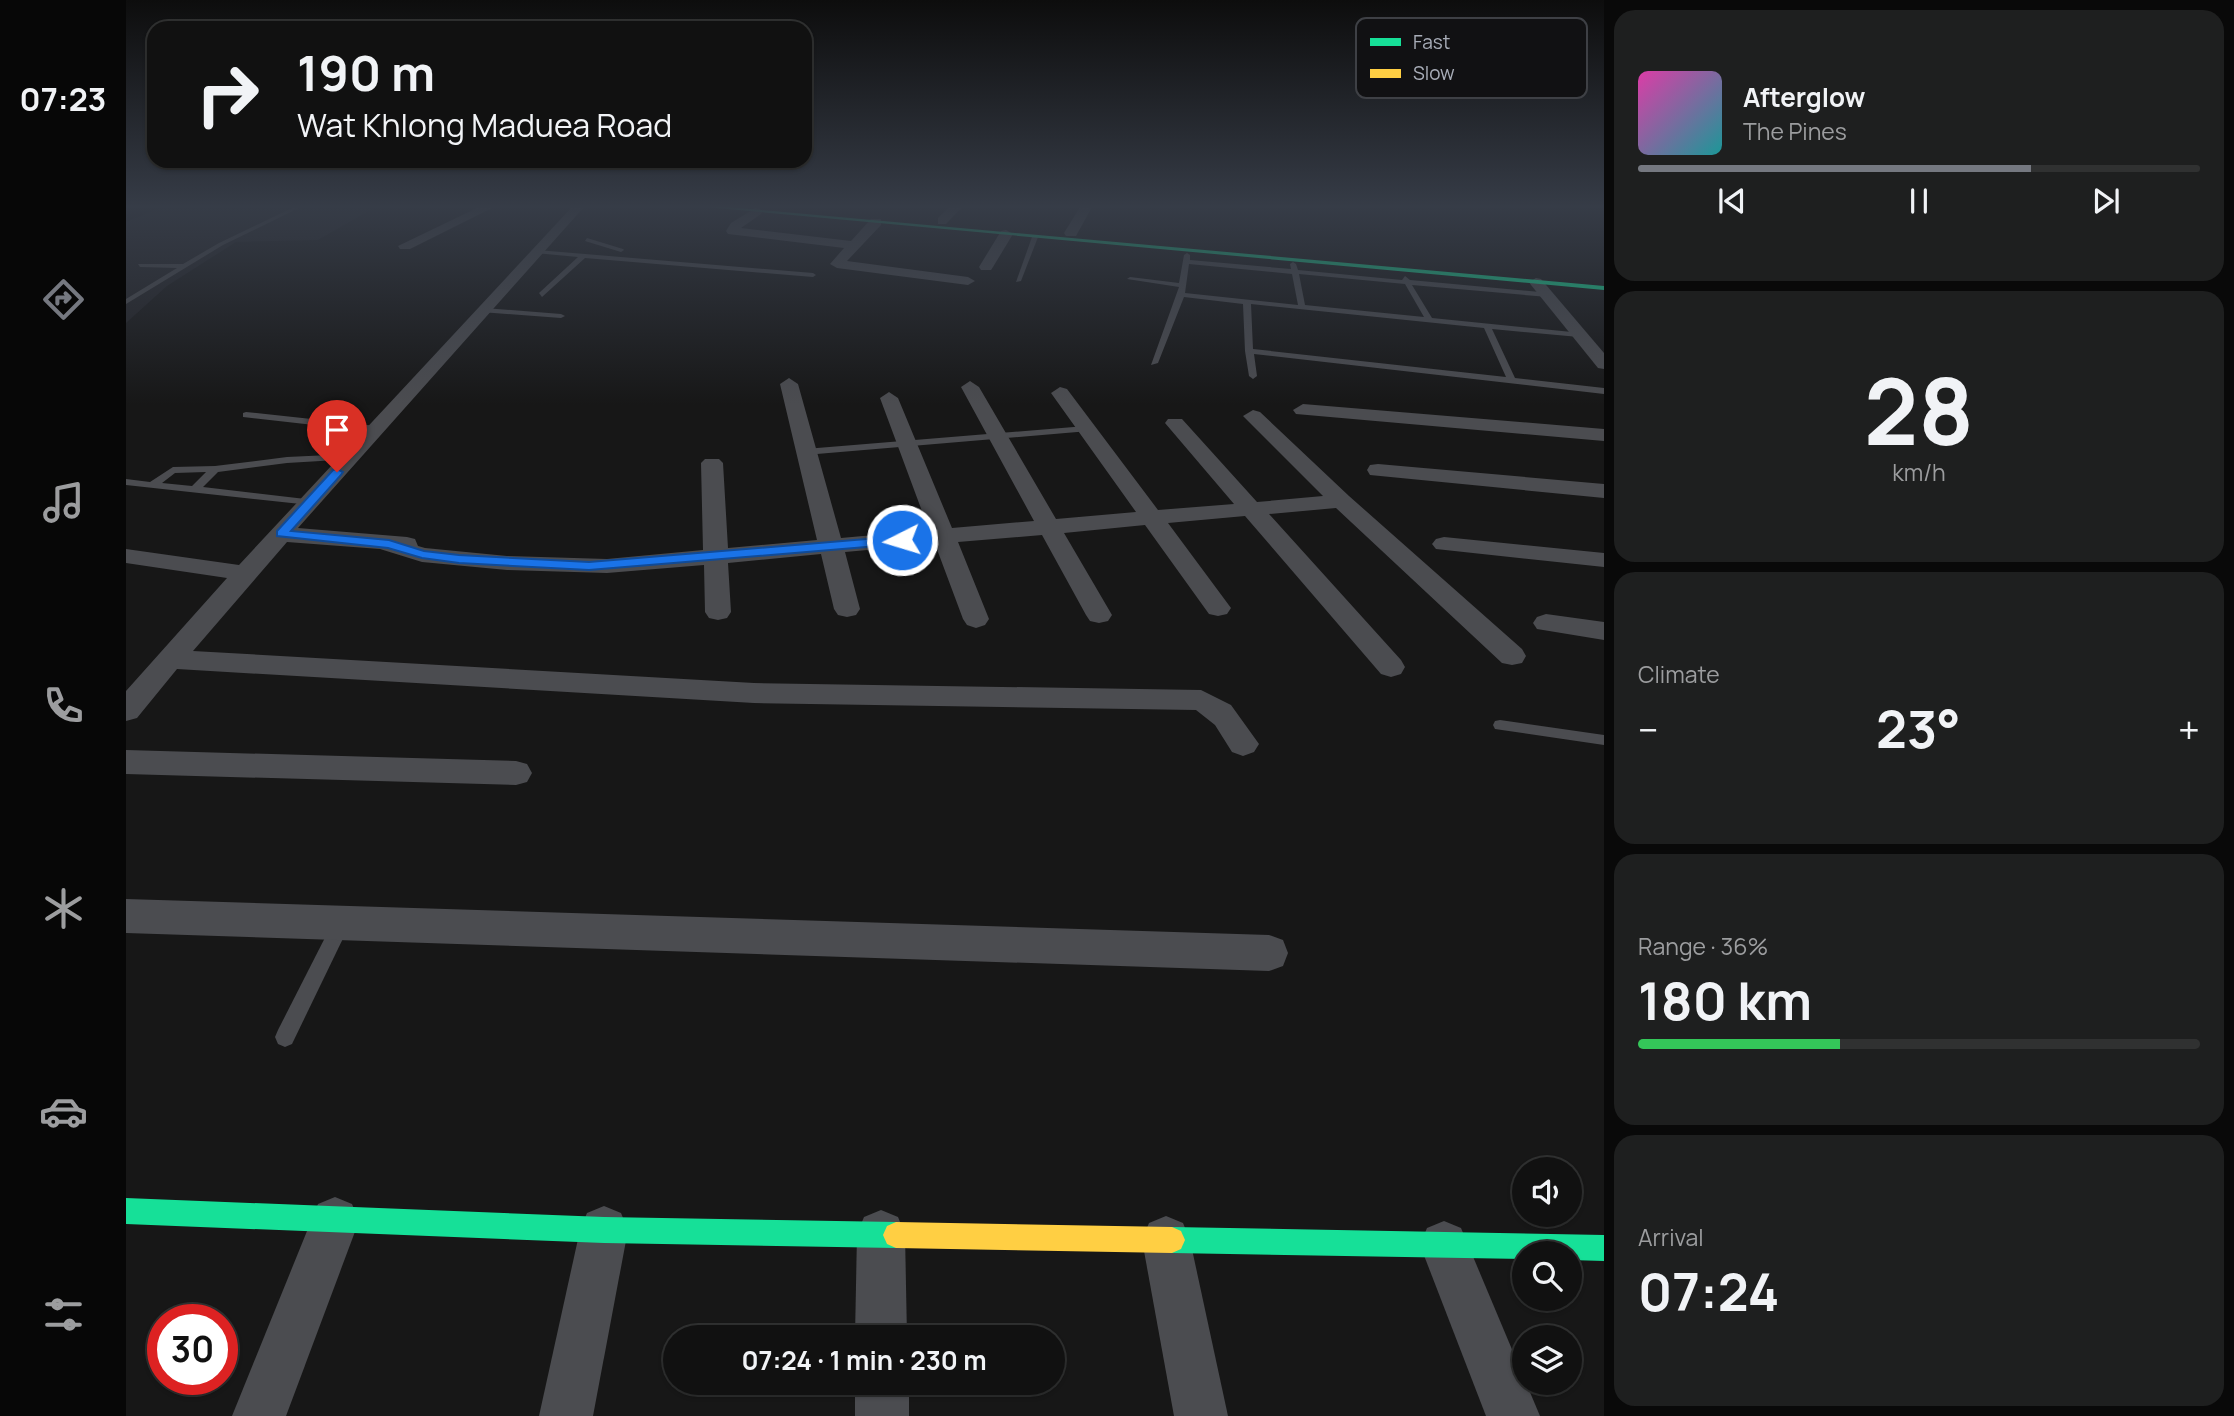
<!DOCTYPE html>
<meta charset="utf-8">
<style>
body{margin:0;font-family:Manrope,sans-serif;background:#1e1f1f;color:#f1f3f6;height:100vh;display:flex;flex-direction:column;font-size:26px;white-space:nowrap}
*{box-sizing:border-box;margin:0}
p{font-size:23px;color:#9c9d9f}
.icon{flex:none;width:38px;height:38px;fill:none;stroke:currentColor;stroke-width:2;stroke-linecap:round;stroke-linejoin:round}
.map{position:relative;flex:1;overflow:hidden}
.details{display:flex;flex-direction:column;gap:10px;padding:10px;background:#090909;width:630px}
.details>*{flex:none}
.guide{position:absolute;left:21px;top:21px;width:665px;height:147px;border-radius:21px;box-shadow:0 2px 5px #0004,0 0 0 2px #303131;background:#111;color:#f1f3f6;overflow:hidden}
.tools{position:absolute;left:1386px;top:1157px;display:grid;gap:14px}
.tools a{display:grid;place-items:center;width:70px;height:70px;border-radius:50%;background:#111;box-shadow:0 2px 5px #0004,0 0 0 2px #303131;font-size:35px}
.speed{position:absolute;left:21px;top:1304px;display:flex;gap:14px;font-size:35px;font-weight:700;text-align:center}
.speed>*{display:grid;place-content:center;width:91px;height:91px;border-radius:50%;background:#111;box-shadow:0 2px 5px #0004,0 0 0 2px #303131;line-height:1}
.speed .limit{border:10px solid #d22;background:#fff;color:#111}
.pin{position:absolute;display:grid;place-items:center;width:60px;height:60px;color:#fff;margin:-72px -30px;border-radius:50% 50% 50% 0;rotate:-45deg;box-shadow:0 0 7px #0007}
.pin .icon{rotate:45deg}
.me{position:absolute;width:77px;margin:-38px;rotate:265deg;stroke-linejoin:round;filter:drop-shadow(0 0 5px #0008)}
.turn{display:flex;align-items:center;gap:24px;height:147px;padding:0 35px;font-size:32px}
.turn .icon{width:91px;height:91px;stroke-width:2.5}
.turn b{display:block;font-size:49px;line-height:60px}
.big{font-size:52px;font-weight:700;line-height:1.1}
.details .widget{flex:1;display:flex;flex-direction:column;justify-content:center;gap:10px;min-width:0;padding:0 24px;border-radius:21px;background:#1e1f1f}
.details .dial{align-items:center;gap:0}
.dial b{font-size:91px;line-height:1}
.song{display:flex;align-items:center;gap:21px}
.cover{width:84px;height:84px;border-radius:10px;background:linear-gradient(135deg,hsl(320 70% 55%),hsl(180 70% 35%))}
.played{height:7px;border-radius:4px;background:linear-gradient(90deg,#757880 70%,#303131 70%)}
.keys{display:flex;justify-content:space-around;direction:ltr}
.heat{display:flex;justify-content:space-between;align-items:center;font-size:38px;direction:ltr}
.charge{height:10px;border-radius:5px;background:linear-gradient(90deg,#34c759 36%,#303131 0)}
.trip{position:absolute;left:537px;top:1325px;width:402px;height:70px;border-radius:35px;background:#111;box-shadow:0 2px 5px #0004,0 0 0 2px #303131;font-weight:700;line-height:70px;text-align:center}
main{display:flex;flex:1;min-height:0}
.tab-bar{display:flex;flex-direction:column;width:126px;justify-content:space-around;align-items:center;background:#070707;color:#9c9d9f}
.tab-bar .icon{width:49px;height:49px}
.tab-bar .active{color:#757880}
.tab-bar b{font-size:32px;color:#f1f3f6}
.map>svg:first-child{display:block}
</style>
<main>
<nav class="tab-bar">
<b>07:23</b>
<svg class="icon active" aria-label="directions" viewBox="0 0 24 24"><path d="M12 3l9 9-9 9-9-9zM9 14v-3h6M13 9l2 2-2 2"/></svg>
<svg class="icon" aria-label="music" viewBox="0 0 24 24"><path d="M9 18V5l10-2v13"/><circle cx="6" cy="18" r="3"/><circle cx="16" cy="16" r="3"/></svg>
<svg class="icon" aria-label="phone" viewBox="0 0 24 24"><path d="M5 4h4l2 5-3 2q2 4 5 5l2-3 5 2v4C11 20 4 13 5 4z"/></svg>
<svg class="icon" aria-label="climate" viewBox="0 0 24 24"><path d="M12 3v18M4 7l16 10M4 17L20 7"/></svg>
<svg class="icon" aria-label="car" viewBox="0 0 24 24"><path d="M5 17H2v-5l4-1 3-4h7l3 4 3 1v5h-3M9 17h6M6 11h13"/><circle cx="7" cy="17" r="2"/><circle cx="17" cy="17" r="2"/></svg>
<svg class="icon" aria-label="filters" viewBox="0 0 24 24"><path d="M4 7h16M4 17h16"/><circle cx="9" cy="7" r="2"/><circle cx="15" cy="17" r="2"/></svg>
</nav>
<div class="map">
<svg width="1478" height="1416" viewBox="0 0 1478 1416">
<rect width="100%" height="100%" fill="#171717"/>
<path fill="#212124" d="M 36,207 L 242,207 L 246,209 L 192,240 L 110,242 L 41,286 L 0,323 L 0,222 Z"/>
<g fill="none" stroke-linecap="round" stroke-linejoin="round">
<g fill="#4b4c50" fill-rule="evenodd">
<path d="M 168,207 L 175,207 L 97,245 L 0,304 L 0,299 L 51,268 L 14,267 L 12,264 L 57,264 L 93,243 Z"/>
<path d="M 909,235 L 912,237 L 895,281 L 890,282 L 906,237 Z"/>
<path d="M 461,238 L 497,249 L 498,250 L 495,252 L 459,241 Z"/>
<path d="M 411,250 L 687,273 L 690,275 L 687,277 L 459,258 L 416,297 L 413,293 L 452,257 L 409,253 Z"/>
<path d="M 1061,253 L 1064,255 L 1064,260 L 1165,269 L 1164,264 L 1167,262 L 1170,264 L 1172,270 L 1276,280 L 1279,276 L 1284,280 L 1425,293 L 1422,297 L 1286,285 L 1306,318 L 1456,333 L 1457,335 L 1453,337 L 1366,329 L 1389,378 L 1478,388 L 1478,394 L 1128,354 L 1131,376 L 1127,379 L 1123,376 L 1119,351 L 1117,304 L 1058,297 L 1032,363 L 1025,365 L 1053,287 L 1001,279 L 1004,277 L 1053,283 L 1058,255 ZM 1063,264 L 1166,274 L 1172,305 L 1059,293 ZM 1173,274 L 1279,284 L 1298,317 L 1179,305 ZM 1125,304 L 1358,328 L 1380,377 L 1127,349 Z"/>
<path d="M 358,308 L 435,314 L 439,316 L 435,318 L 355,312 L 354,310 Z"/>
<path d="M 120,412 L 250,426 L 255,429 L 250,432 L 117,417 L 117,413 Z"/>
<path d="M 960,426 L 965,429 L 963,431 L 679,455 L 674,452 L 679,449 Z"/>
<path d="M 225,454 L 228,455 L 228,459 L 161,463 L 92,472 L 77,487 L 188,500 L 189,502 L 184,505 L 0,485 L 0,479 L 24,482 L 47,467 L 89,466 L 161,457 ZM 80,472 L 66,486 L 36,483 L 49,473 Z"/>
<path d="M 1374,720 L 1478,735 L 1478,745 L 1369,729 L 1367,725 L 1369,721 Z"/>
<path d="M 215,916 L 221,918 L 224,924 L 166,1044 L 159,1047 L 152,1044 L 149,1037 L 152,1030 L 209,918 Z"/>
</g>
<g fill="#4b4c50" fill-rule="evenodd">
<path d="M 353,207 L 368,207 L 284,249 L 274,249 L 272,246 Z"/>
<path d="M 446,207 L 458,207 L 172,528 L 281,537 L 289,539 L 292,546 L 299,548 L 381,556 L 481,559 L 577,550 L 575,463 L 579,459 L 593,459 L 597,463 L 602,548 L 691,540 L 654,384 L 663,378 L 672,384 L 715,538 L 803,530 L 754,398 L 763,392 L 772,398 L 826,528 L 908,521 L 835,387 L 844,381 L 853,387 L 930,519 L 1010,512 L 925,393 L 934,387 L 941,389 L 1032,510 L 1108,504 L 1039,423 L 1042,419 L 1056,419 L 1131,502 L 1197,496 L 1117,416 L 1127,410 L 1134,412 L 1223,496 L 1396,649 L 1400,656 L 1396,663 L 1386,665 L 1376,663 L 1210,508 L 1143,514 L 1275,660 L 1279,667 L 1275,674 L 1265,677 L 1255,674 L 1119,516 L 1042,523 L 1105,608 L 1101,614 L 1092,616 L 1083,614 L 1019,525 L 938,533 L 986,615 L 982,621 L 973,623 L 964,621 L 960,615 L 916,535 L 832,542 L 863,619 L 859,625 L 850,628 L 841,625 L 837,619 L 809,544 L 719,552 L 734,609 L 730,615 L 721,617 L 712,615 L 708,609 L 695,554 L 602,563 L 605,612 L 601,618 L 592,620 L 583,618 L 579,612 L 578,565 L 481,573 L 381,570 L 296,562 L 254,549 L 161,542 L 67,651 L 628,683 L 1075,690 L 1105,705 L 1133,744 L 1128,752 L 1117,756 L 1106,752 L 1089,725 L 1070,710 L 628,703 L 51,669 L 11,718 L 0,721 L 0,691 L 101,578 L 0,563 L 0,549 L 113,565 Z"/>
<path d="M 631,207 L 637,211 L 635,214 L 615,228 L 725,241 L 745,219 L 755,219 L 755,225 L 721,261 L 842,277 L 849,281 L 842,285 L 711,268 L 704,264 L 718,248 L 602,234 L 600,231 L 605,223 Z"/>
<path d="M 823,207 L 836,207 L 820,224 L 812,224 L 812,218 Z"/>
<path d="M 954,207 L 966,207 L 950,236 L 940,236 L 938,233 Z"/>
<path d="M 880,230 L 887,234 L 867,267 L 865,270 L 855,270 L 853,267 L 875,231 Z"/>
<path d="M 1410,278 L 1415,279 L 1478,353 L 1478,369 L 1472,368 L 1405,285 L 1403,282 Z"/>
<path d="M 1177,404 L 1478,429 L 1478,441 L 1170,414 L 1167,410 Z"/>
<path d="M 1252,464 L 1478,484 L 1478,498 L 1244,475 L 1241,470 L 1244,465 Z"/>
<path d="M 1318,537 L 1478,553 L 1478,567 L 1310,549 L 1306,544 L 1310,539 Z"/>
<path d="M 1420,614 L 1478,622 L 1478,640 L 1411,629 L 1407,623 L 1411,617 Z"/>
<path d="M 0,750 L 390,761 L 401,764 L 406,773 L 401,782 L 390,785 L 0,774 Z"/>
<path d="M 0,899 L 1143,935 L 1157,940 L 1162,953 L 1157,966 L 1143,971 L 0,933 Z"/>
<path d="M 209,1197 L 226,1204 L 233,1221 L 160,1416 L 106,1416 L 192,1204 Z"/>
<path d="M 478,1206 L 495,1213 L 502,1230 L 467,1416 L 413,1416 L 454,1230 L 461,1213 Z"/>
<path d="M 755,1210 L 772,1217 L 779,1234 L 781,1337 L 729,1337 L 731,1234 L 738,1217 Z"/>
<path d="M 1040,1216 L 1057,1223 L 1064,1240 L 1102,1416 L 1048,1416 L 1016,1240 L 1023,1223 Z"/>
<path d="M 1318,1221 L 1335,1228 L 1414,1416 L 1360,1416 L 1294,1245 L 1301,1228 Z"/>
<rect x="729" y="1382" width="54" height="34"/>
</g>
<g fill="#16e098" fill-rule="evenodd">
<path d="M 580,207 L 602,207 L 1478,286 L 1478,290 Z"/>
<path d="M 0,1198 L 478,1217 L 770,1222 L 779,1226 L 783,1235 L 779,1244 L 770,1248 L 478,1243 L 0,1224 Z"/>
<path d="M 1046,1227 L 1478,1235 L 1478,1261 L 1444,1260 L 1444,1253 L 1398,1253 L 1398,1259 L 1046,1253 L 1037,1249 L 1033,1240 L 1037,1231 Z"/>
</g>
<path fill="#ffcf43" fill-rule="evenodd" d="M 770,1222 L 1046,1227 L 1055,1231 L 1059,1240 L 1055,1249 L 1046,1253 L 770,1248 L 761,1244 L 757,1235 L 761,1226 Z"/>
</g>
<linearGradient id="sky" x2="0" y2="1"><stop stop-color="#0d0d0d"/><stop offset="0.51" stop-color="#363c47"/><stop offset="1" stop-color="#363c47" stop-opacity="0"/></linearGradient>
<rect width="1478" height="405" fill="url(#sky)"/>
<path fill="#1a73e8" stroke="#114b97" stroke-width="2" d="M 211,469 L 217,472 L 215,475 L 165,531 L 263,540 L 298,551 L 333,555 L 463,562 L 776,536 L 782,540 L 776,544 L 463,570 L 333,563 L 296,558 L 262,548 L 151,536 L 151,531 L 207,470 Z"/>
<rect x="1230" y="18" width="231" height="80" rx="10" fill="#111113" stroke="#3e4045" stroke-width="2"/>
<rect x="1244" y="38" width="31" height="8" fill="#16e098"/>
<rect x="1244" y="69" width="31" height="9" fill="#ffcf43"/>
<g font-size="19" fill="#a8adb8">
<text x="1287" y="49">Fast</text>
<text x="1287" y="80">Slow</text>
</g>
</svg>
<div class="tools">
<a><svg class="icon" aria-label="sound" viewBox="0 0 24 24"><path d="M4 9h4l5-4v14l-5-4H4zM17 9q2 3 0 6"/></svg></a>
<a><svg class="icon" aria-label="search" viewBox="0 0 24 24"><circle cx="10" cy="10" r="6"/><path d="M15 15l6 6"/></svg></a>
<a><svg class="icon" aria-label="layers" viewBox="0 0 24 24"><path d="M12 4l9 5-9 5-9-5zM3 14l9 5 9-5"/></svg></a>
</div>
<div class="speed"><div class="limit">30</div></div>
<div class="pin" style="left:211px;top:472px;background:#d93025"><svg class="icon" aria-label="arrive" viewBox="0 0 24 24"><path d="M6 21V4h12l-3 4 3 4H6"/></svg></div>
<svg class="me" style="left:776px;top:540px" viewBox="-20 -20 40 40"><circle r="17" fill="#1a73e8" stroke="#fff" stroke-width="3"/><path d="M0-11L8 9 0 5-8 9z" fill="#fff"/></svg>
<div class="trip">07:24 · 1 min · 230 m</div>
<div class="guide">
<div class="turn"><svg class="icon" aria-label="right" viewBox="0 0 24 24"><path d="M7 20v-9h11M14 6l5 5-5 5"/></svg><div><b>190 m</b>Wat Khlong Maduea Road</div></div>
</div>
</div>
<section class="details">
<div class="widget">
<div class="song"><i class="cover"></i><div><b>Afterglow</b><p>The Pines</p></div></div>
<div class="played"></div>
<div class="keys"><svg class="icon" aria-label="previous" viewBox="0 0 24 24"><path d="M18 5L8 12l10 7zM5 5v14"/></svg><svg class="icon" aria-label="pause" viewBox="0 0 24 24"><path d="M8 5v14M16 5v14"/></svg><svg class="icon" aria-label="next" viewBox="0 0 24 24"><path d="M6 5l10 7-10 7zM19 5v14"/></svg></div>
</div>
<div class="widget dial"><b>28</b><p>km/h</p></div>
<div class="widget"><p>Climate</p>
<div class="heat"><a>−</a><b class="big">23°</b><a>+</a></div>
</div>
<div class="widget"><p>Range · 36%</p><b class="big">180 km</b><div class="charge"></div></div>
<div class="widget"><p>Arrival</p><b class="big">07:24</b></div>
</section>
</main>
